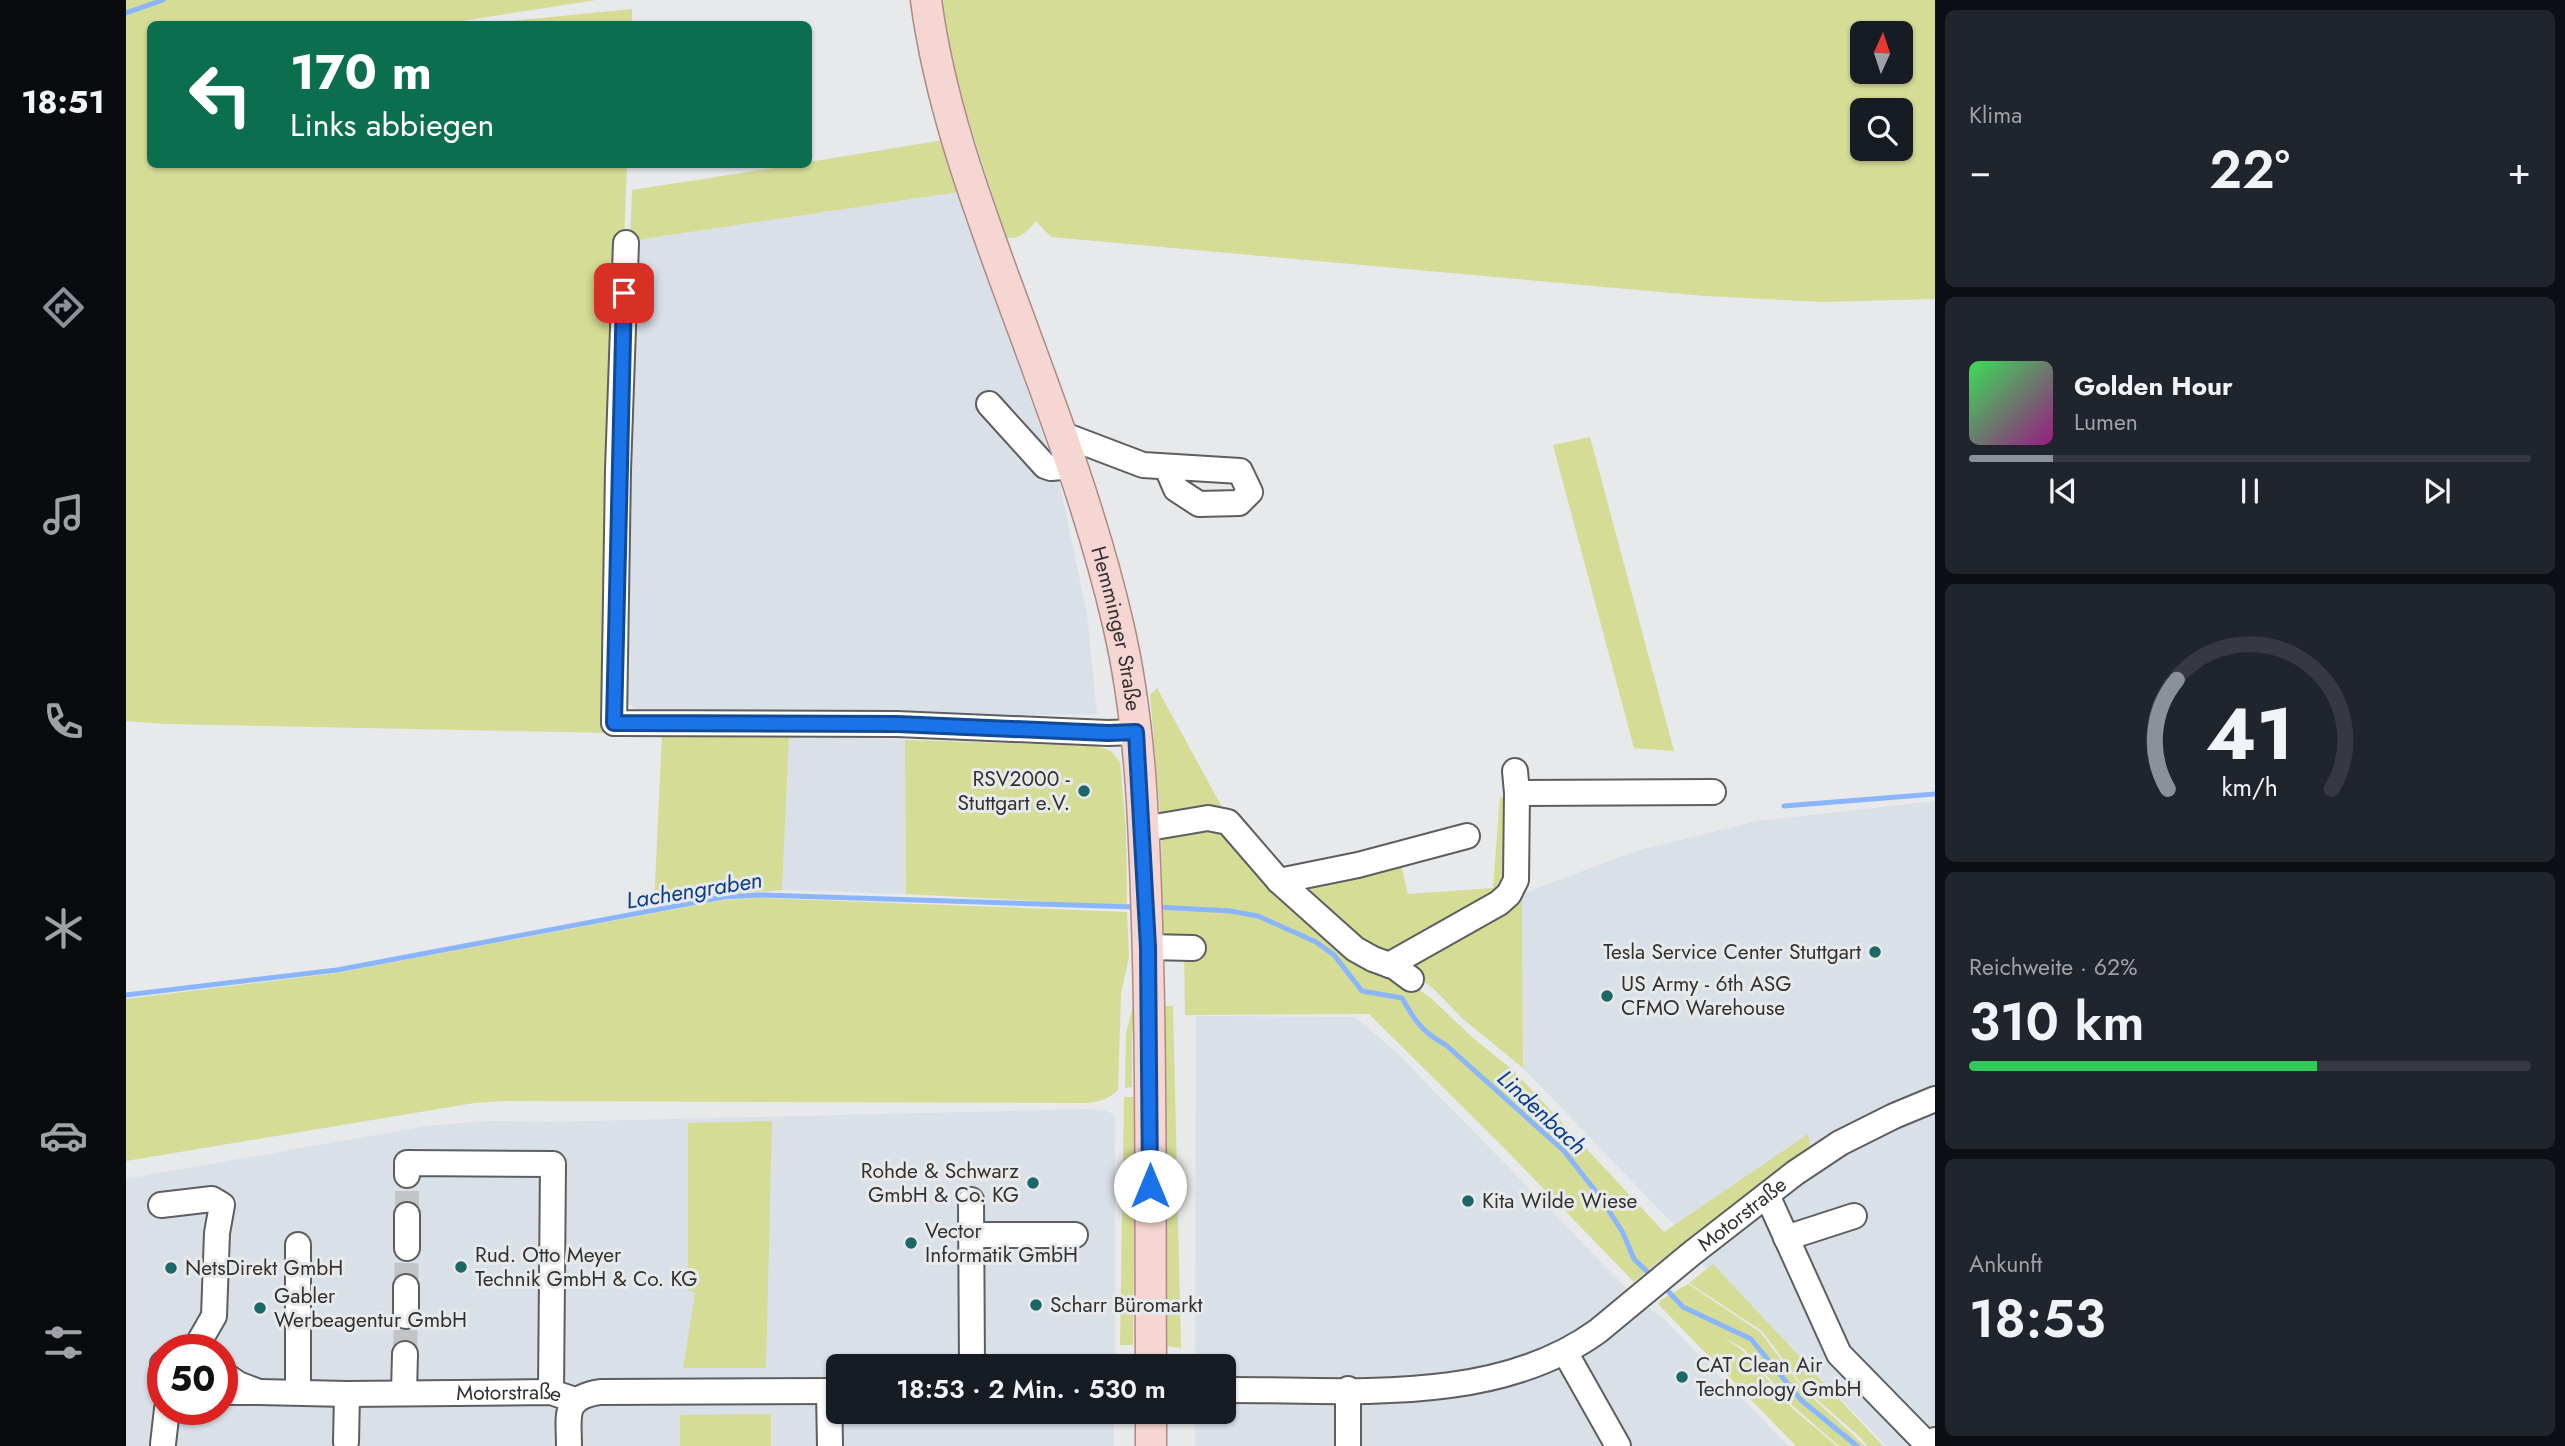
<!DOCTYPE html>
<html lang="de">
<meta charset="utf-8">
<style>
body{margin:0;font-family:Jost,sans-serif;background:#20242c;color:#f1f3f6;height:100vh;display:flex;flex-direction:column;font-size:26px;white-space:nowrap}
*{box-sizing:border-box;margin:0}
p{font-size:23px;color:#9ea1a6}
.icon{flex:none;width:38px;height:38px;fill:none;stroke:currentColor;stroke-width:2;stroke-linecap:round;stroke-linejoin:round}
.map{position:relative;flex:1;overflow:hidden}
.side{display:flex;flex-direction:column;gap:10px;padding:10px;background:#0d0f14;width:630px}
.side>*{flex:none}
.hud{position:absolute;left:21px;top:21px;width:665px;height:147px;border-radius:10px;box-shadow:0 2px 5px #0004;background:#0b6e4f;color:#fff;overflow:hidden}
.needle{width:46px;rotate:3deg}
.buttons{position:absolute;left:1724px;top:21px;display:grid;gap:14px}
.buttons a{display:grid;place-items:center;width:63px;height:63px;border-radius:10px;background:#171b24;box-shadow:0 2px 5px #0004;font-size:35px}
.speed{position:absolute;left:21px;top:1334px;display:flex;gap:14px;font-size:35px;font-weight:700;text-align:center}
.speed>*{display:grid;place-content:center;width:91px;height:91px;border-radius:50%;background:#171b24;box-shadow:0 2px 5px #0004;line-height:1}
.speed .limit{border:10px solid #d22;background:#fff;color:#111}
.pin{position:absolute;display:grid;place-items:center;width:60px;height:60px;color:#fff;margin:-30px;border-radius:14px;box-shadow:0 4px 10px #0006}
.me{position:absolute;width:77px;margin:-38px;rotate:0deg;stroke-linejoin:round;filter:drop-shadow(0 0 5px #0008)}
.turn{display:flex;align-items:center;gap:24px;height:147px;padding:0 28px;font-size:32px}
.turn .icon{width:91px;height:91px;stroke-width:2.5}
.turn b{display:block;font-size:49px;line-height:60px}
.big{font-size:52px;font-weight:600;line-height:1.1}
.side .tile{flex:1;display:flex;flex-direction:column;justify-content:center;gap:10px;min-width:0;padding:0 24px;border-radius:10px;background:#20242c}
.side .dial{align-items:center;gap:0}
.dial svg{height:182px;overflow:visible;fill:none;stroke:#363941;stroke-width:7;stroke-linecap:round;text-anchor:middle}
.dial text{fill:#f1f3f6;stroke:none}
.song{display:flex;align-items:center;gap:21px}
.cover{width:84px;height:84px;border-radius:10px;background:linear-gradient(135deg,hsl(130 70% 55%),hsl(310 70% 35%))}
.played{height:7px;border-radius:4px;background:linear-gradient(90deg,#8c9099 15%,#363941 15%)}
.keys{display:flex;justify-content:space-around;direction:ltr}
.heat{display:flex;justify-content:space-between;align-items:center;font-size:38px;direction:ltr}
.charge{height:10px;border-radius:5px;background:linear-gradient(90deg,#34c759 62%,#363941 0)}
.trip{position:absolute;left:700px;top:1354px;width:410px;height:70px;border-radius:10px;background:#171b24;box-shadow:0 2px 5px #0004;font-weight:600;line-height:70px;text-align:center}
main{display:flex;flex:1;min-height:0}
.dock{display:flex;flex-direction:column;width:126px;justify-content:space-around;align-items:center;background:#090b0e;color:#9ea1a6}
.dock .icon{width:49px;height:49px}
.dock .on{color:#8c9099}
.dock b{font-size:32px;color:#f1f3f6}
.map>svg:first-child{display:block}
</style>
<main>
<nav class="dock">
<b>18:51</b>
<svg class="icon on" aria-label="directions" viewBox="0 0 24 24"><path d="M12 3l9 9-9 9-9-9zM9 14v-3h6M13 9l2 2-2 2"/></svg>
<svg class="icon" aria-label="music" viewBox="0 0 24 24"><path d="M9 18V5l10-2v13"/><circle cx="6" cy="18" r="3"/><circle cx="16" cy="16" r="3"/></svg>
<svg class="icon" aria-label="phone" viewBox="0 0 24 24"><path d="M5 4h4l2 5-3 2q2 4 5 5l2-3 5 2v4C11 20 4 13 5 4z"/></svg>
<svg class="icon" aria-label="climate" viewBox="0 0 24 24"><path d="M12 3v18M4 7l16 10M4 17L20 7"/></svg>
<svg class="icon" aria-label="car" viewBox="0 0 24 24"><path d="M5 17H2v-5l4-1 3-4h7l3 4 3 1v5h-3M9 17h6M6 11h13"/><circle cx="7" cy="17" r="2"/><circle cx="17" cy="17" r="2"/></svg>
<svg class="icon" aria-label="filters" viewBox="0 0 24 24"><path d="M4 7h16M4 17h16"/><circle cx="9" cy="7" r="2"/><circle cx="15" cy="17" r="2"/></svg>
</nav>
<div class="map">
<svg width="1809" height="1446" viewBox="0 0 1809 1446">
<rect width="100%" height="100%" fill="#e7e9ea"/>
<g fill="#d9e0e8" fill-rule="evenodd">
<path d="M 833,192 L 934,485 L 961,615 L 971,714 L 666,718 L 514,711 L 497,700 L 504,241 Z"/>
<path d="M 663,736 L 779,740 L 780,894 L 656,890 Z"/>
<path d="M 1809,801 L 1809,1446 L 1760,1446 L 1699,1382 L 1565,1254 L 1550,1227 L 1397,1068 L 1396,894 L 1510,851 L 1631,821 Z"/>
<path d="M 1070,1016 L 1229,1017 L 1270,1052 L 1512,1300 L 1537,1318 L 1662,1446 L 1069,1446 L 1069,1412 L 1097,1412 L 1097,1367 L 1069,1367 Z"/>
<path d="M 962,1109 L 980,1111 L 987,1114 L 989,1121 L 989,1367 L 712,1367 L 712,1412 L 988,1412 L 988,1446 L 0,1446 L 0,1179 L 301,1126 L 362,1121 L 425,1122 ZM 37,1349 L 96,1349 L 96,1409 L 37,1409 Z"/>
</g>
<g fill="#d5dc96" fill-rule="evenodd">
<path d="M 0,0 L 470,0 L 316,24 L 24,24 L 24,164 L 501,165 L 496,295 L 487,733 L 38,724 L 0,721 Z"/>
<path d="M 816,0 L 1809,0 L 1809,299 L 1697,302 L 1579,296 L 925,237 L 910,221 C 903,230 893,241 880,237 L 832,88 ZM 1736,33 L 1774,33 L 1774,72 L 1736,72 ZM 1736,110 L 1774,110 L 1774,149 L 1736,149 Z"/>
<path d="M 506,9 L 506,24 L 354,24 Z"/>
<path d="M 818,140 L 833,192 L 504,241 L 506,190 L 667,165 L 682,164 L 683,162 Z"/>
<path d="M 1464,437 L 1548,751 L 1508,748 L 1427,445 Z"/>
<path d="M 1031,688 L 1096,807 C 1074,814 1056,822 1034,812 L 1024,695 Z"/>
<path d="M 536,735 L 663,736 L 656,890 L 598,895 L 528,906 Z"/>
<path d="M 779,740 L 970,746 L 985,751 L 994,762 L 1000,830 L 1001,906 L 780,894 Z"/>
<path d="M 1374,797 L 1384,797 L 1381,885 L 1262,961 L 1185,897 L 1185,889 L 1214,875 L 1274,861 L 1282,894 L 1367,888 Z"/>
<path d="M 1084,826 L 1101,830 L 1264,969 L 1306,999 L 1347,1038 L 1388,1071 L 1538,1232 L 1682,1134 L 1685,1152 L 1531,1263 L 1508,1282 L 1378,1148 L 1243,1014 L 1059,1015 L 1058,947 L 1037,938 L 1035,838 Z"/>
<path d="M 1396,894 L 1397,1068 L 1337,1019 L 1307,988 L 1272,963 Z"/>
<path d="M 633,898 L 1001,912 L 1003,957 L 995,993 L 992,1090 C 982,1100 974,1101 961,1103 L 378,1101 L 348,1103 L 0,1161 L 0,999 L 211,973 L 598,900 Z"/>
<path d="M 1007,1006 L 1011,1008 L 1006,1032 L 1006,1087 L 999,1088 L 1000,1033 Z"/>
<path d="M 1035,1006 L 1047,1006 L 1055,1348 L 1039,1346 Z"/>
<path d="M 998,1097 L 1010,1097 L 1007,1345 L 994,1345 Z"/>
<path d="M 646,1121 L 640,1368 L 557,1368 L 569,1293 L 562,1290 L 562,1123 Z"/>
<path d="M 1587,1264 L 1757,1446 L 1741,1446 L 1735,1438 L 1680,1390 L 1636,1331 L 1563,1283 Z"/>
<path d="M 1562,1284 L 1634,1332 L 1679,1391 L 1739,1446 L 1713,1446 L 1668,1407 L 1618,1349 L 1596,1336 L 1616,1350 L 1667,1409 L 1711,1446 L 1670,1446 L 1532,1304 L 1535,1300 Z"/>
<path d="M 645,1414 L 645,1446 L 554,1446 L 554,1415 Z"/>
</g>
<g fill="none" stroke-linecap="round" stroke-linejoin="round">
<g stroke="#8bb6fd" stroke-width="5">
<path d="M 0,13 L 37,0"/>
<path d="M 1658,806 L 1809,794"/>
<path d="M 1031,907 L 1104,911 L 1132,916 L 1190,942 L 1208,955 L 1236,991 L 1276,998 C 1289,1021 1296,1032 1320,1045 L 1438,1151 L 1475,1198 L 1497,1233 L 1508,1259 L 1528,1278"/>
<path d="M 0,995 L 211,970 L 598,897 L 633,895 L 1010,907"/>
<path d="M 1538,1287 L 1557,1307 L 1625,1339 L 1675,1400 L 1731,1446"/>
</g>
<g stroke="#c3c4c5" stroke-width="24" stroke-dasharray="24 12" stroke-linecap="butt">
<path d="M 281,1215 L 281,1175"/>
<path d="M 280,1287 L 281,1248"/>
<path d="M 279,1354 L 280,1316"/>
</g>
<defs>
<g id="minor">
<path d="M 500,243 L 492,470 L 488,723 L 771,724 L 982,733 L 1010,732"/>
<path d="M 863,404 L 919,466 L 925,468 L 946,466"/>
<path d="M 938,440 L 946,438 L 1017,465 L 1114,471 L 1124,492 L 1113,503 L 1073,504 L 1050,489 L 1041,468"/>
<path d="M 1389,771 L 1391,793"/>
<path d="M 1017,829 L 1082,818 L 1102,822 L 1153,881 L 1229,949 L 1247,959 L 1269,967 L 1285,979"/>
<path d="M 1153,881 L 1232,865 L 1341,836"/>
<path d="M 1022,947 L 1067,948"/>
<path d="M 1263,965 L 1373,903 L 1383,894 L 1390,880 L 1391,793 L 1587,792"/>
<path d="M 281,1175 L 281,1163 L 427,1164 L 425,1392"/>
<path d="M 1641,1195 L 1713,1354 L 1800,1443 L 1809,1440"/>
<path d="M 845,1200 L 846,1367"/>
<path d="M 35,1205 L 86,1199 L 96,1205 L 91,1233 L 88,1316 L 69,1349"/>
<path d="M 846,1235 L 949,1235"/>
<path d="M 1660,1238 L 1728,1216"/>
<path d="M 172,1245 L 172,1392"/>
<path d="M 281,1248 L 281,1215"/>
<path d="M 280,1316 L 280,1287"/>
<path d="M 1439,1352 L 1492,1446"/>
<path d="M 37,1364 L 37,1373"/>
<path d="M 96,1373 L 112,1384 L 133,1392 L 96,1392"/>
<path d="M 1222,1389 L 1222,1446"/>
<path id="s1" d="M 1097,1390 C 1220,1389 1367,1407 1472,1331 L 1565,1254 L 1669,1173 L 1714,1143 L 1768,1116 L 1809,1099"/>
<path d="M 703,1391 L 704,1446"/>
<path id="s2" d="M 133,1392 L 221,1394 L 425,1392 L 449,1400"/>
<path d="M 278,1392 L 279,1354"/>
<path d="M 220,1442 L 221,1394"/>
<path d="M 37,1444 L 41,1409"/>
<path d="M 443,1446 C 443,1415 436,1398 474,1392 L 712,1391"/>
</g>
<g id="major">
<path id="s3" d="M 800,0 C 813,98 846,190 880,283 C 921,395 965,507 992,624 C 1015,722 1018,824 1021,924 C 1026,1071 1024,1219 1025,1367"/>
<path d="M 1025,1412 L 1025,1446"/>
</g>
</defs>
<use href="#minor" stroke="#5d5e60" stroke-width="28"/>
<use href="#major" stroke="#ac8a86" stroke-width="33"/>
<use href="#minor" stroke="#fff" stroke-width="24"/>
<use href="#major" stroke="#f5d6d2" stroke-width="30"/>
</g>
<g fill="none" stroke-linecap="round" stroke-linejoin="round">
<defs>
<path id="route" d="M 498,293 L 488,723 L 771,724 L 982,733 L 1010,732 L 1022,947 L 1024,1186"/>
</defs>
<use href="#route" stroke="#114b97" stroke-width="18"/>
<use href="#route" stroke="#1a73e8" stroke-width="12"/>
</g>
<g fill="#1b6867" stroke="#e7e9ea" stroke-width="2.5">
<circle cx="958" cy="791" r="7"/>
<circle cx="1749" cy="952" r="7"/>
<circle cx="1481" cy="996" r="7"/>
<circle cx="907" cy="1183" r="7"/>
<circle cx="1342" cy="1201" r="7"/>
<circle cx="785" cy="1243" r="7"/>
<circle cx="335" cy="1267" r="7"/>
<circle cx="45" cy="1268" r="7"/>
<circle cx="910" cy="1305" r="7"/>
<circle cx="134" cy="1308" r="7"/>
<circle cx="1556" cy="1377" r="7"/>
</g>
<g text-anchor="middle" stroke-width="6" stroke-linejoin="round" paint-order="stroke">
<g font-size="21" fill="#313132" stroke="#e7e9ea">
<text dy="7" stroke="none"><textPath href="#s3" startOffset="658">Hemminger Straße</textPath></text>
<text dy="7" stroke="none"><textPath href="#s1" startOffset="572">Motorstraße</textPath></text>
<text dy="7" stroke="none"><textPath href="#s2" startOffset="250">Motorstraße</textPath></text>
</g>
<g font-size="21" fill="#313132" stroke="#e7e9ea" text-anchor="start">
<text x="944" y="786" text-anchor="end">RSV2000 -<tspan x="944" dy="24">Stuttgart e.V.</tspan></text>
<text x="1735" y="959" text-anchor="end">Tesla Service Center Stuttgart</text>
<text x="1495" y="991">US Army - 6th ASG<tspan x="1495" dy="24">CFMO Warehouse</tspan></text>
<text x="893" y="1178" text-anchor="end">Rohde &amp; Schwarz<tspan x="893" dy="24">GmbH &amp; Co. KG</tspan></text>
<text x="1356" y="1208">Kita Wilde Wiese</text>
<text x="799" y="1238">Vector<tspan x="799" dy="24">Informatik GmbH</tspan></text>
<text x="349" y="1262">Rud. Otto Meyer<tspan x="349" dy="24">Technik GmbH &amp; Co. KG</tspan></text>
<text x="59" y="1275">NetsDirekt GmbH</text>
<text x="148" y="1303">Gabler<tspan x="148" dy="24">Werbeagentur GmbH</tspan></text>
<text x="924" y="1312">Scharr Büromarkt</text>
<text x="1570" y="1372">CAT Clean Air<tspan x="1570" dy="24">Technology GmbH</tspan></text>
</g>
<g font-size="23" font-style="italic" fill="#093d8c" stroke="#e7e9ea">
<text transform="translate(568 890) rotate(-9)" y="8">Lachengraben</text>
<text transform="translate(1416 1112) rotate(43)" y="8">Lindenbach</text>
</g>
</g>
</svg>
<div class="buttons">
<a><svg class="needle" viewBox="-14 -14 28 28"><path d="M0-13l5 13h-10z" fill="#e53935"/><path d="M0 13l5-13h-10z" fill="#9ea1a6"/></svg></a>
<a><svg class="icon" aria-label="search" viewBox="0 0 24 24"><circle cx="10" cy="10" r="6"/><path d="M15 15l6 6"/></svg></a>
</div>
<div class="speed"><div class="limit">50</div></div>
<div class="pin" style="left:498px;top:293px;background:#d93025"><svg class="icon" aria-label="arrive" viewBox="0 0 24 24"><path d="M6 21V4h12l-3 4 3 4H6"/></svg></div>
<svg class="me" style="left:1024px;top:1186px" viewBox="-20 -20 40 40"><circle r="19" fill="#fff"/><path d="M0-13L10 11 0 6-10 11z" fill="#1a73e8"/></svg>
<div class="trip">18:53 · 2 Min. · 530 m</div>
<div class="hud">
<div class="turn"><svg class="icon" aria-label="left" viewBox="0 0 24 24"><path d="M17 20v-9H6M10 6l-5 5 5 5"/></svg><div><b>170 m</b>Links abbiegen</div></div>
</div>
</div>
<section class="side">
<div class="tile"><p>Klima</p>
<div class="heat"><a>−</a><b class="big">22°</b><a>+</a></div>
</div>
<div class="tile">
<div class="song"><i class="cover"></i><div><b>Golden Hour</b><p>Lumen</p></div></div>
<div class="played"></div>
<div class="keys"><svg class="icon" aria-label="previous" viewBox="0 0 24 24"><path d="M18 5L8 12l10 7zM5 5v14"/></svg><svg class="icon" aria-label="pause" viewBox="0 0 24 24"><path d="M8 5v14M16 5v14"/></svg><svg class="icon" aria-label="next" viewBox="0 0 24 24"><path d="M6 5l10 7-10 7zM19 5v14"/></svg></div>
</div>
<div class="tile dial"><svg viewBox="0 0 100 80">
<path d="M14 69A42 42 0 1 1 86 69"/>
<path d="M14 69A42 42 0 0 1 18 21" stroke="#8c9099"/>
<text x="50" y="56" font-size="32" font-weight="700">41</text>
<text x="50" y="72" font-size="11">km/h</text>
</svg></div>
<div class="tile"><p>Reichweite · 62%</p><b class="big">310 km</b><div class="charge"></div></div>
<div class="tile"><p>Ankunft</p><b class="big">18:53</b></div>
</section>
</main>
